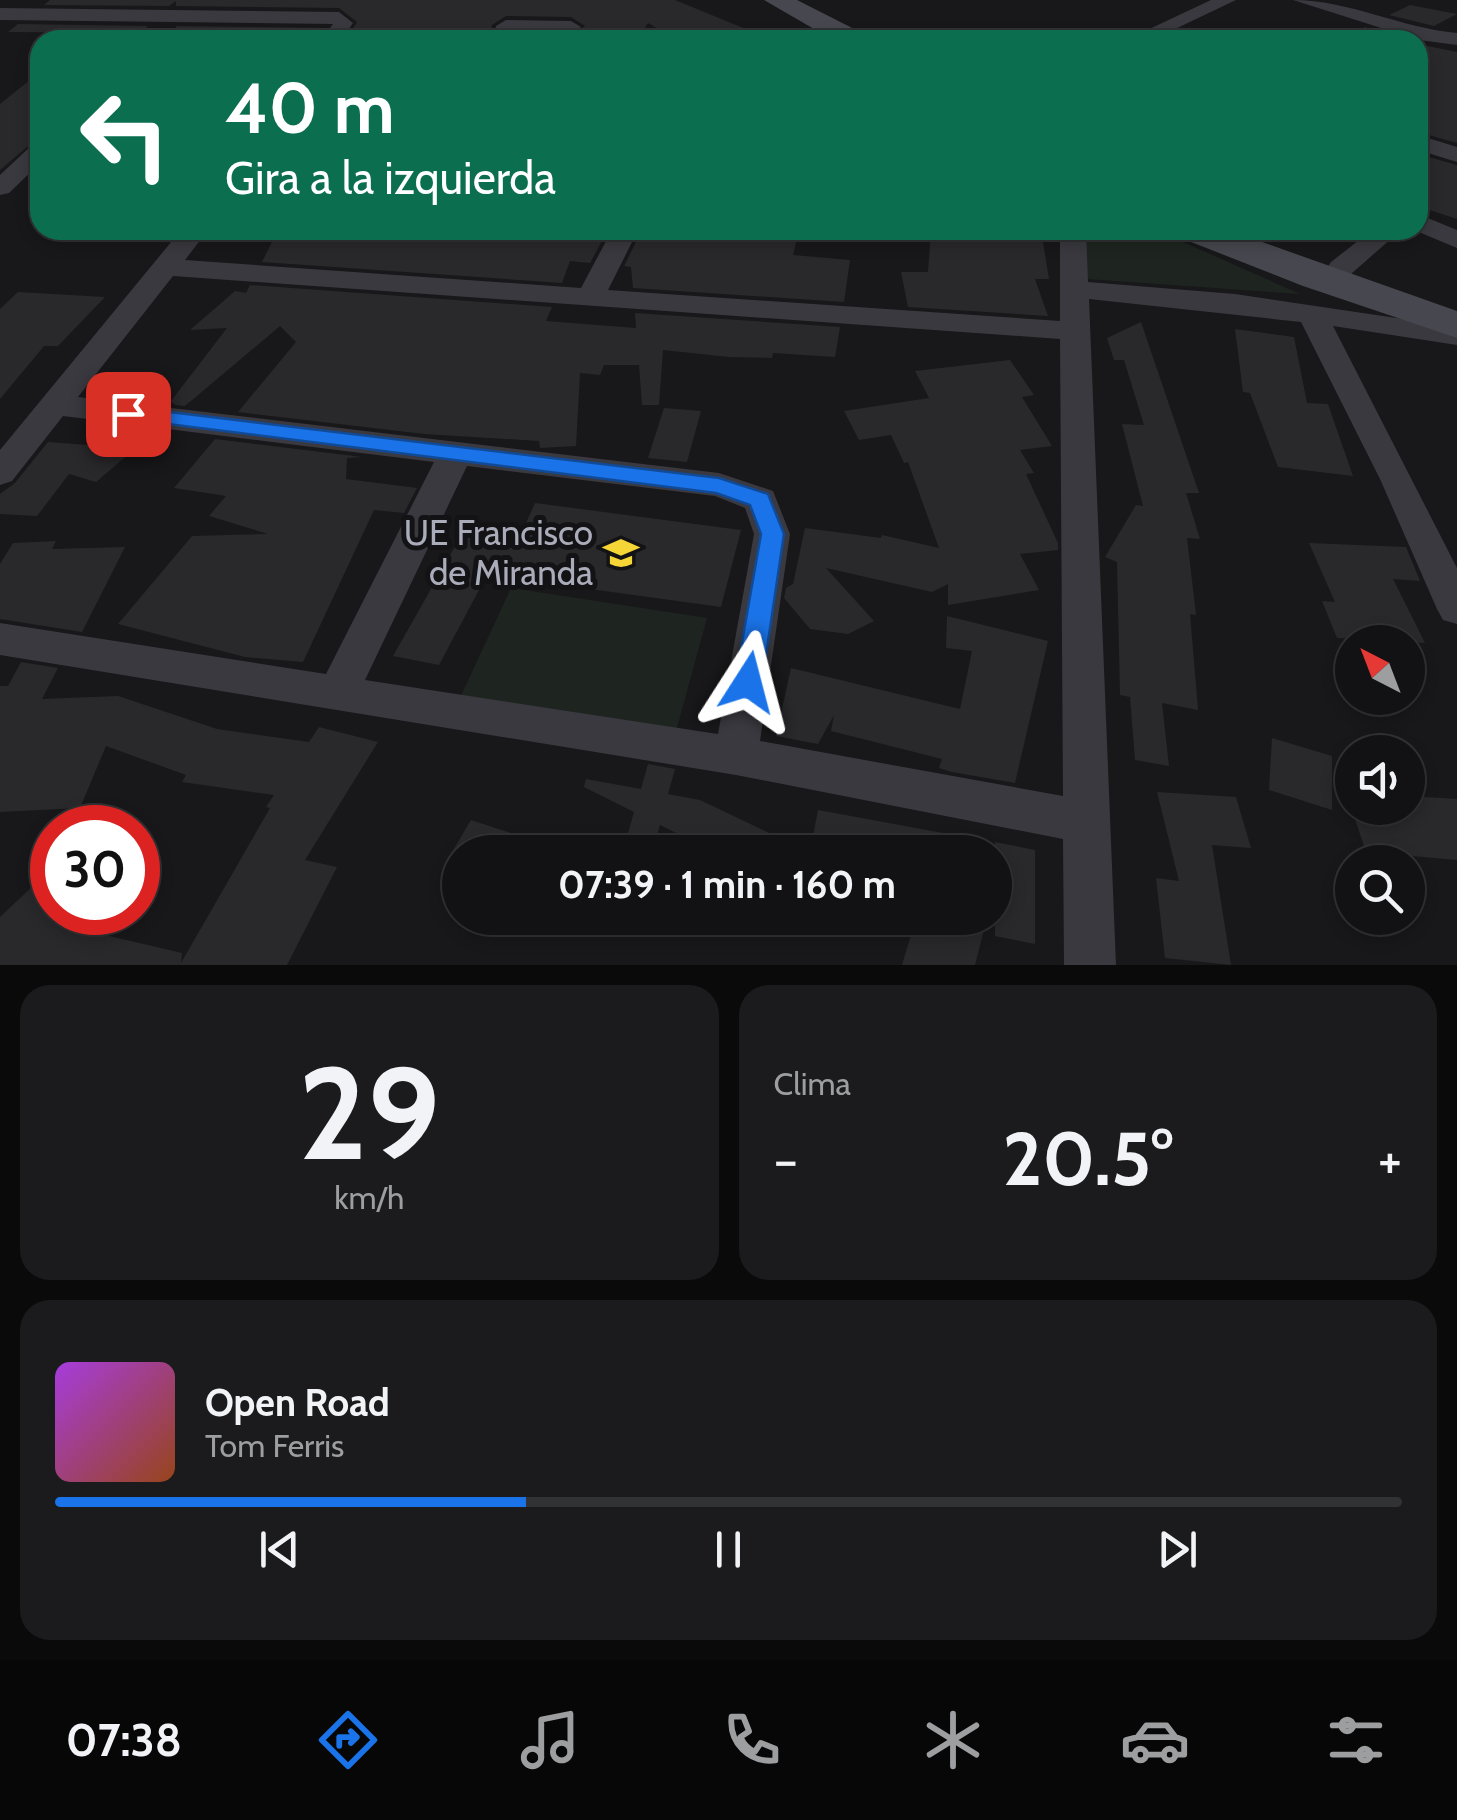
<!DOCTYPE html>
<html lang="es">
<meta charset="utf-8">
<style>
body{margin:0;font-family:Cabin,sans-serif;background:#1b1b1d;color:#f1f3f6;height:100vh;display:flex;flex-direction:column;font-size:38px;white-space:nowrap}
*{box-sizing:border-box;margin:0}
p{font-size:32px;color:#9c9ea0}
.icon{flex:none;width:55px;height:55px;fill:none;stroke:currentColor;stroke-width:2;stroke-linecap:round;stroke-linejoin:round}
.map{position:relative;height:965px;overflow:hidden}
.drawer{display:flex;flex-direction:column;gap:20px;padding:20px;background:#0a0a0b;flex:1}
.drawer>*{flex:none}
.banner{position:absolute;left:30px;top:30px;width:1398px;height:210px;border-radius:30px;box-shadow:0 5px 15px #0003,0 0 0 2px #313234;background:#0b6e4f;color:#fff;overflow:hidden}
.needle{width:65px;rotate:318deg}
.tools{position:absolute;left:1335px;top:625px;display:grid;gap:20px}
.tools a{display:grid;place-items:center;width:90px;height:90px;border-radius:50%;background:#121214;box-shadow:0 5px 15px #0003,0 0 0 2px #313234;font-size:50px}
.speed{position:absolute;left:30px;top:805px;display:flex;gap:20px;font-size:50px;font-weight:700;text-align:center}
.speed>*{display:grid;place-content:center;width:130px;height:130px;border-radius:50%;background:#121214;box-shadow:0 5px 15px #0003,0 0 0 2px #313234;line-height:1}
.speed .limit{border:15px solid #d22;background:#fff;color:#111}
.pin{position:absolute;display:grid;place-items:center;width:85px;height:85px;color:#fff;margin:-42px;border-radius:20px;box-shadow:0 5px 15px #0006}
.me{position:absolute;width:110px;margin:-55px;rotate:9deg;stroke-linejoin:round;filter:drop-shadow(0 0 8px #0008)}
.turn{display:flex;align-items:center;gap:35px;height:210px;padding:0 30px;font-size:45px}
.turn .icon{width:130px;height:130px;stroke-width:2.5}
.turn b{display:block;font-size:70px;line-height:85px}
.big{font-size:75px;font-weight:700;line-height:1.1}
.drawer .tile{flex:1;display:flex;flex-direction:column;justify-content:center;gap:15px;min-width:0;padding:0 35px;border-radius:30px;background:#1b1b1d}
.drawer .dial{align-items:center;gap:0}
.dial b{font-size:130px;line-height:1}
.song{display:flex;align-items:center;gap:30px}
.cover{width:120px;height:120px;border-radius:15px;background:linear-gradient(135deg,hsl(280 70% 55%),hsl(20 70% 35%))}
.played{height:10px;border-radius:5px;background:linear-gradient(90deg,#1a73e8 35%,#313234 35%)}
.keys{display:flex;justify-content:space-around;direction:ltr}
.heat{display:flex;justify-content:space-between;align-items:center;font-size:55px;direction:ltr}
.drawer .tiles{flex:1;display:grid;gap:20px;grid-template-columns:1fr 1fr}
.tile:last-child{grid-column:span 2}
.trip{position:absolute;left:442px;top:835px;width:570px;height:100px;border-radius:50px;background:#121214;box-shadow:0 5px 15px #0003,0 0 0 2px #313234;font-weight:700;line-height:100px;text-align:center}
.tabs{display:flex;height:160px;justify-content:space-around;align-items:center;background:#070708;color:#9c9ea0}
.tabs .icon{width:70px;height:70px}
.tabs .active{color:#1a73e8}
.tabs b{font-size:45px;color:#f1f3f6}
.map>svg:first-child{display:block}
</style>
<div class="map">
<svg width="1457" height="965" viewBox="0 0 1457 965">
<rect width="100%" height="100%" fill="#18181a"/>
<g fill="#1e2520">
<path d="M 1084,230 L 1156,230 L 1300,294 L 1087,279 Z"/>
<path d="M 511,588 L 707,618 L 675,735 L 460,698 Z"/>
</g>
<g fill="#29282b">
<path d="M 50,0 L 675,0 L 770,39 L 677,40 L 648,23 L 637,40 L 518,40 L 518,36 L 571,37 L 585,26 L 571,17 L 506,16 L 492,25 L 490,40 L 346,40 L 357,22 L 339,8 L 176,6 L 176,1 L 169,6 L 44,5 Z"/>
<path d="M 1410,5 L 1457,14 L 1434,26 L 1389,15 Z"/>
<path d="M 18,24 L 148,26 L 139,33 L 8,32 Z"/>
<path d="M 176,26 L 326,28 L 317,40 L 177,40 Z"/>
<path d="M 1365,27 L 1406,40 L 1338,40 Z"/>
<path d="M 1418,44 L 1457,52 L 1457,143 L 1418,132 Z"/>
<path d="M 40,72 L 40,136 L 0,170 L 0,104 Z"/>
<path d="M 1418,154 L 1457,165 L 1457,219 L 1418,206 Z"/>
<path d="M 278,230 L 453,233 L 608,230 L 590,263 L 570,261 L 562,283 L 262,262 Z"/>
<path d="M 642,230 L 799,230 L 793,255 L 850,260 L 844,302 L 633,288 L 631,267 L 624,266 Z"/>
<path d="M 931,230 L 1041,230 L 1049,279 L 1035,279 L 1048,316 L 908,307 L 901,272 L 928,272 Z"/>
<path d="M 250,285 L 552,307 L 546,321 L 636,328 L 635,313 L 840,327 L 835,357 L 773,353 L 772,358 L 729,357 L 663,350 L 659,405 L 642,405 L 639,365 L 604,365 L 600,375 L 580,373 L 576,446 L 540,448 L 539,441 L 424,434 L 238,412 L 296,342 L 280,326 L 185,406 L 175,405 L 171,401 L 227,328 L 190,330 L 235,291 L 246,293 Z"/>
<path d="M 18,292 L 105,297 L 58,346 L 44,346 L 0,399 L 0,309 Z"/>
<path d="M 1141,322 L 1199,493 L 1186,493 L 1200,539 L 1187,538 L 1196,615 L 1190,614 L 1198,710 L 1162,703 L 1169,766 L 1135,760 L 1130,697 L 1120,695 L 1117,562 L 1105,557 L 1136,505 L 1143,506 L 1122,424 L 1144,425 L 1124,360 L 1114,360 L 1107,338 Z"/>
<path d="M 1235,329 L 1294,337 L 1307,403 L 1328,404 L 1353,476 L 1278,467 L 1250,393 L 1243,392 Z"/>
<path d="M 1010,360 L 1034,395 L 1022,397 L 1052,446 L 1020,450 L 1034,473 L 1026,474 L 1058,543 L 1058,550 L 1020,554 L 1039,590 L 948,605 L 948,584 L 932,592 L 826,568 L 874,621 L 848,634 L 810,629 L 784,598 L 786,588 L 793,584 L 805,528 L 881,538 L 882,535 L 939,548 L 908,462 L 904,463 L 891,435 L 859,440 L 844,411 L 929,398 L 915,371 Z"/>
<path d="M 664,408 L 701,411 L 687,462 L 648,458 Z"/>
<path d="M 97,437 L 136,448 L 96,482 L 69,474 L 37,516 L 0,514 L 0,494 L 15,483 L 48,442 L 88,445 Z"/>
<path d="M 215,439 L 362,457 L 347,458 L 346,479 L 417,488 L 404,513 L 374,510 L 303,662 L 245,657 L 118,624 L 192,536 L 268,534 L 209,516 L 226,496 L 174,488 Z"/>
<path d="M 535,503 L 741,530 L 721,607 L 487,575 L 439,665 L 393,656 L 461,536 L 516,545 Z"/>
<path d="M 56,541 L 52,549 L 125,547 L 82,632 L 0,619 L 0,564 L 13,543 Z"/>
<path d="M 1309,543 L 1406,547 L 1420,581 L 1393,579 L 1425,643 L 1337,638 L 1322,601 L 1335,602 Z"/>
<path d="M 947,616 L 1048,641 L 1015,783 L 952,772 L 939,768 L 942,759 L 831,731 L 834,715 L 818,744 L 776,736 L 791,668 L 960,709 L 972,651 L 946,648 Z"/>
<path d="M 21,662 L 58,668 L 42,699 L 118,696 L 217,729 L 309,742 L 319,727 L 378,742 L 305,860 L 337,867 L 287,965 L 0,965 L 0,917 L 52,868 L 52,912 L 87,912 L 75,928 L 182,953 L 181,963 L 270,808 L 266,807 L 274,795 L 182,782 L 186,775 L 106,746 L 80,808 L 0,812 L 0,686 L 8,686 Z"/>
<path d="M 1272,738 L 1332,756 L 1332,810 L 1269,790 Z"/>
<path d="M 648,764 L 675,769 L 668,794 L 700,800 L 809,852 L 715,852 L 660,825 L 654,845 L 626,840 L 634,812 L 584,787 L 586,779 L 641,789 Z"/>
<path d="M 1157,792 L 1236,797 L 1251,848 L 1212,845 L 1231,965 L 1165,958 L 1156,878 L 1179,881 Z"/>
<path d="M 1408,796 L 1457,799 L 1457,860 L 1366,852 L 1350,804 L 1352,808 L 1408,809 Z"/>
<path d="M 818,810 L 965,837 L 964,852 L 810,852 Z"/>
<path d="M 471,820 L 553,847 L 552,852 L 452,852 Z"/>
<path d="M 995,842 L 1035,850 L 1035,944 L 995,936 Z"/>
<path d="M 916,918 L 987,918 L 975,965 L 902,965 Z"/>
</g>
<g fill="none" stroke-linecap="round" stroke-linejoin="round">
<g fill="#39393f" fill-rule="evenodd">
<path d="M 1211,0 L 1236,0 L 1152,40 L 1126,40 Z"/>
<path d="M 1293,0 C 1349,0 1401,28 1457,33 L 1457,45 L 1419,40 Z"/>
<path d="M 0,8 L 339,12 L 353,23 L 341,40 L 321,40 L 333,24 L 0,20 Z"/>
<path d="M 506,20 L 571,21 L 581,27 L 571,33 L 515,32 L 514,40 L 494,40 L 496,26 Z"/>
<path d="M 1418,135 L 1457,147 L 1457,162 L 1418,150 Z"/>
<path d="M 40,143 L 40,163 L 9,193 L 0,195 L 0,175 L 32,145 Z"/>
<path d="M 1418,214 L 1457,230 L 1457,248 L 1414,230 L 1418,230 Z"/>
<path d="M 181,230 L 208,230 L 185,260 L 581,288 L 612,230 L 638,230 L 608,290 L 1060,321 L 1060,230 L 1086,230 L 1088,282 L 1235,294 L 1457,327 L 1457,345 L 1333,326 L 1457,568 L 1457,624 L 1443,620 L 1437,609 L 1380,479 L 1301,322 L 1089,299 L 1116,965 L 1064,965 L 1063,839 L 736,775 L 0,655 L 0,623 L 326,674 L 434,462 L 63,416 L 12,481 L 0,485 L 0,450 ZM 173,276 L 1060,339 L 1063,796 L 760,741 L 790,534 L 773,491 L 719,473 L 78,397 ZM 467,466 L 715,496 L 745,508 L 754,534 L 718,734 L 365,680 Z"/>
<path d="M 1372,230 L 1401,230 L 1351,274 L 1331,274 L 1327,268 L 1331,262 Z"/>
</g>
<g fill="#47474f" fill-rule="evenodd">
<path d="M 764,0 L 797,0 L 864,34 L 868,40 L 833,40 Z"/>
<path d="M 1175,230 L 1228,230 L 1457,311 L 1457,338 L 1303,286 L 1181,238 Z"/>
</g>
</g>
<path fill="#1a73e8" stroke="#114b97" stroke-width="2.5" d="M 128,407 L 719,478 L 768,494 L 784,534 L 762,682 L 758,690 L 748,693 L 739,690 L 735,682 L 761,534 L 750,505 L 716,493 L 120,418 L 117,414 Z"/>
<defs>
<symbol id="school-bare" viewBox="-9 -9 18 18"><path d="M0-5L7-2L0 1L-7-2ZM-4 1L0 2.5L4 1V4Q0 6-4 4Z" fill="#f5d636" stroke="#131315" stroke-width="2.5" paint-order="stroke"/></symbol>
</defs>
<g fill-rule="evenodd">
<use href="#school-bare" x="596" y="528" width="50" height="50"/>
</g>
<g text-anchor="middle" stroke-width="10" stroke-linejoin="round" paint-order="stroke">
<g font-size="35" fill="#aaacba" stroke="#131315" text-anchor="end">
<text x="593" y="545">UE Francisco<tspan x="593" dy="40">de Miranda</tspan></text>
</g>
</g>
</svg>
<div class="tools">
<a><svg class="needle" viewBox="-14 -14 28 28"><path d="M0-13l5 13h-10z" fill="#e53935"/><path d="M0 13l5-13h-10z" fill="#9c9ea0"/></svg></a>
<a><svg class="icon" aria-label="sound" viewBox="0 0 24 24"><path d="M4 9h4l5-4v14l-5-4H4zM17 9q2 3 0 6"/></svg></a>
<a><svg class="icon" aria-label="search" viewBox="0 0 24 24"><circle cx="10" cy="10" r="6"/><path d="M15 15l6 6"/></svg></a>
</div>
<div class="speed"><div class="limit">30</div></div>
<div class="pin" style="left:128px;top:414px;background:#d93025"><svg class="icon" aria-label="arrive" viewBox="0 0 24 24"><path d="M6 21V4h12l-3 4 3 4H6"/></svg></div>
<svg class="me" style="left:748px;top:682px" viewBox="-20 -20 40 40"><path d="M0-17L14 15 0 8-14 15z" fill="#1a73e8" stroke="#fff" stroke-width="4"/></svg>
<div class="trip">07:39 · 1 min · 160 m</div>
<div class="banner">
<div class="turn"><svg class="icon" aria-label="left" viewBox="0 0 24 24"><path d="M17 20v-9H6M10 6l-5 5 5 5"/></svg><div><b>40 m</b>Gira a la izquierda</div></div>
</div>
</div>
<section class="drawer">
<div class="tiles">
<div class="tile dial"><b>29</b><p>km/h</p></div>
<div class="tile"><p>Clima</p>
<div class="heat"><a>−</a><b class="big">20.5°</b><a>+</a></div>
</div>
<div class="tile">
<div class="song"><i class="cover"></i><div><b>Open Road</b><p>Tom Ferris</p></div></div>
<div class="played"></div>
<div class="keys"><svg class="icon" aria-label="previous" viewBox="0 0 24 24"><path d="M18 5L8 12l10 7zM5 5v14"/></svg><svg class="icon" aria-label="pause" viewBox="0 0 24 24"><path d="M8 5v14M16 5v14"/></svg><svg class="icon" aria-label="next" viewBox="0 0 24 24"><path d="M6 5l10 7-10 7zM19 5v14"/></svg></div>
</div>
</div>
</section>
<nav class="tabs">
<b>07:38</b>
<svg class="icon active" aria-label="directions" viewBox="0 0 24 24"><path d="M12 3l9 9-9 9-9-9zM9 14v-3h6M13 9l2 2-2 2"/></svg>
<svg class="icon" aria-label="music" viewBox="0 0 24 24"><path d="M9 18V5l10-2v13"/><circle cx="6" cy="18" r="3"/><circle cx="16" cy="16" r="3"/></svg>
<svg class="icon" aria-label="phone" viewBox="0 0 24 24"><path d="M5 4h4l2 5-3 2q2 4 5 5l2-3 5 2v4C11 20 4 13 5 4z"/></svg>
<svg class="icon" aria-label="climate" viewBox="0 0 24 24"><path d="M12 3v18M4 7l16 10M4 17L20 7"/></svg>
<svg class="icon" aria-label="car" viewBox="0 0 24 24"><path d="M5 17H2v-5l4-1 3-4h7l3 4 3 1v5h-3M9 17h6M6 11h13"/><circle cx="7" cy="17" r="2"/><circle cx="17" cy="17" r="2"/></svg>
<svg class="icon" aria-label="filters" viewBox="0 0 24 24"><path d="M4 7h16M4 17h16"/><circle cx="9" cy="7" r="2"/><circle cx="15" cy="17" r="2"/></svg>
</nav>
